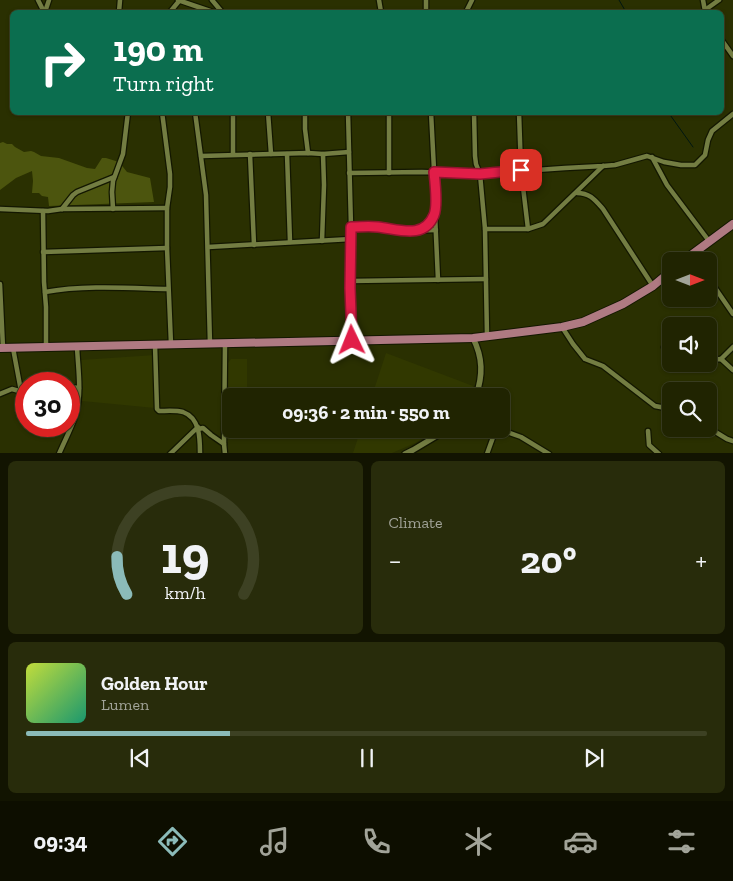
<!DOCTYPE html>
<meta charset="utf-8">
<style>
body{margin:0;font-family:"Zilla Slab",serif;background:#282c0b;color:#f1f3f6;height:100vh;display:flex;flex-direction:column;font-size:19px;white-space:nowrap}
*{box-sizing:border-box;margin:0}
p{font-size:16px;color:#a2a499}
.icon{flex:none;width:28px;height:28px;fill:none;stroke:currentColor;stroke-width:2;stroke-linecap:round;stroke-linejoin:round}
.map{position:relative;height:453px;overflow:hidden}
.side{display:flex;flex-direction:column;gap:8px;padding:8px;background:#121401;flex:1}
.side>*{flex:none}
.banner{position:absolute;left:10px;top:10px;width:714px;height:105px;border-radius:8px;box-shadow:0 1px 4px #0004,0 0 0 1px #3d4123;background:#0b6e4f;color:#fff;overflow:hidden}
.needle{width:32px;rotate:90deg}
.fabs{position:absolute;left:662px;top:252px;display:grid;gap:10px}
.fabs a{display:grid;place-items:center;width:55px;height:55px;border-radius:8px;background:#202401;box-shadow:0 1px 4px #0004,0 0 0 1px #3d4123;font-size:25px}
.speed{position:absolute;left:15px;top:372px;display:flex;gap:10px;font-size:25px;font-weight:700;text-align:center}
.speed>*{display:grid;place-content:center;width:65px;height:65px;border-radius:50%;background:#202401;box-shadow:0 1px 4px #0004,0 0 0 1px #3d4123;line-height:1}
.speed .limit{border:8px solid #d22;background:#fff;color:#111}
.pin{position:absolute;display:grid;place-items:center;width:42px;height:42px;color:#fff;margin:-21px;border-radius:10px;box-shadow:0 2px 8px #0006}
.me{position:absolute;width:55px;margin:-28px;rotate:358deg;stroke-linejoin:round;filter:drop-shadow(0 0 4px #0008)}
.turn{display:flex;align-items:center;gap:18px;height:105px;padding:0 20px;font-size:22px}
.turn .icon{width:65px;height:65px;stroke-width:2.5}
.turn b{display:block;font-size:35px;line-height:42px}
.big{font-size:38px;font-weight:800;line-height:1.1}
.side .card{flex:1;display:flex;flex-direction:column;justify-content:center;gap:8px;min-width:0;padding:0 18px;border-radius:8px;background:#282c0b}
.side .dial{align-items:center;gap:0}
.dial svg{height:130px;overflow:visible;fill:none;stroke:#3d4123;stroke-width:7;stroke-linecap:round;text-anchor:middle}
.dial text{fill:#f1f3f6;stroke:none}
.song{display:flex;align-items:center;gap:15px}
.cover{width:60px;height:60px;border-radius:8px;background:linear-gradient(135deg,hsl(70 70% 55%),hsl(160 70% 35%))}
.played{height:5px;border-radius:2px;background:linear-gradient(90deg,#8bbbb9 30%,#3d4123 30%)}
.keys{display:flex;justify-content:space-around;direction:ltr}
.heat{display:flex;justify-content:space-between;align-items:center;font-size:28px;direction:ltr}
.side .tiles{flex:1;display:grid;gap:8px;grid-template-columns:1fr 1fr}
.card:last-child{grid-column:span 2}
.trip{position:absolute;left:222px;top:388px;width:288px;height:50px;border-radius:8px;background:#202401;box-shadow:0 1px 4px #0004,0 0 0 1px #3d4123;font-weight:800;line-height:50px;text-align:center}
.dock{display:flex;height:80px;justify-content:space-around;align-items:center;background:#0d0e00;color:#a2a499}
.dock .icon{width:35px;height:35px}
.dock .selected{color:#8bbbb9}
.dock b{font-size:22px;color:#f1f3f6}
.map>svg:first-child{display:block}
</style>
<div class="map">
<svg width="733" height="454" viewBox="0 0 733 454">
<rect width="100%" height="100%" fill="#2a3001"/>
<g fill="#313800">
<path d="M 386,353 L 473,386 L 469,396 L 372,396 Z"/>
<path d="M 155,355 L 155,408 L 82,401 L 81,360 Z"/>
<path d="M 231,359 L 247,359 L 247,396 L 231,396 L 231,412 L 228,412 L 228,363 Z"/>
<path d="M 361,429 L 437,429 L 415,443 L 392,453 L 353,453 Z"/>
</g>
<path fill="#4c550e" d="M 3,142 L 7,144 L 12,144 L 15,147 L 24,152 L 31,151 L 34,152 L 41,156 L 59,158 L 87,168 L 95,169 L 102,158 L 106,158 L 119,162 L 127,172 L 150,178 L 154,202 L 49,206 L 48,197 L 42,196 L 39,193 L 32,193 L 33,181 L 32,171 L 16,178 L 0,190 L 0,143 Z"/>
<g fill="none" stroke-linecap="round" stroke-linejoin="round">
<g stroke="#001611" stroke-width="1">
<path d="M 619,0 L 626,12"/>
<path d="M 668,112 L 693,147"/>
</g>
<defs>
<g id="minor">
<path d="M 38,0 L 44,12"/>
<path d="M 178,0 L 213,12"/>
<path d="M 212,0 L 222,12"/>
<path d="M 379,0 L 381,12"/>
<path d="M 703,0 L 705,11"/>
<path d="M 705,10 L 719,0"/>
<path d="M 45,12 L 49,0"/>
<path d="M 119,12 L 120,0"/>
<path d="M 170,12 L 179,1"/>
<path d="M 426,12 L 426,0"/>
<path d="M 466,12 L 472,0"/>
<path d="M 721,39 L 733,56"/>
<path d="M 162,112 L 170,174 L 170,187 L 167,208 L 167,248 L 171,344"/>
<path d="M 195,112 L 206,195 L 210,344"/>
<path d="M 233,112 L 233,154"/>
<path d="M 268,112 L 271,154"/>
<path d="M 305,112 L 305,129 L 308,153"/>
<path d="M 348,112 L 351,227 L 350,288 L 351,340"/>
<path d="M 389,112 L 389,173"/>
<path d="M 431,112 L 435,189 L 435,214 L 438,280"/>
<path d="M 474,112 L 475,156 L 476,164 L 480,174 L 485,229"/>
<path d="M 519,112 L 521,170 L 528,229"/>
<path d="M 250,154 L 254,245"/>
<path d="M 287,154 L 290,242"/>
<path d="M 201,156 L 308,153 L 323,154 L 349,152"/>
<path d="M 652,157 L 667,185 L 709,241"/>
<path d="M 349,173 L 422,172 L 480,174 L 565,168 L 603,166 L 615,165 L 647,156 L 664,162 L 681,165 L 695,165 L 705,155 L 708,140 L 712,131 L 733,114"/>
<path d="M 577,193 C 590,193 595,200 603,209 L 653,286"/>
<path d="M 0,209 L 48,211 L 62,209 L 167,208"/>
<path d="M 62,209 L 73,195 L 77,192 L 114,177"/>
<path d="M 113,209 L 112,192 L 113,181 L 123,154 L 128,112"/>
<path d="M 43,211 L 44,282 L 46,307 L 46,348"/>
<path d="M 351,227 L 380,227 L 403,231 L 436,230"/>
<path d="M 422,230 L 427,226 L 434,215"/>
<path d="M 322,241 L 324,185 L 323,154"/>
<path d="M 208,247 L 351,239"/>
<path d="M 43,252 L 167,248"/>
<path d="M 692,254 L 697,261"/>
<path d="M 709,279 L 733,314"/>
<path d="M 350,281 L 486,279"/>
<path d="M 0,284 L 3,348"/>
<path d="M 45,292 C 85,285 127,288 168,289"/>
<path d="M 562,327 L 573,344 L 585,359 L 603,366 L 655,406 L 671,409"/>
<path d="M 487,336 L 485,229 L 528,229 L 543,224 L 603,166"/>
<path d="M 225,344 L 224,444 L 225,454"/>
<path d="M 155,345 L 157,409 L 159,411 C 166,411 176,410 183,412 C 200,418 200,438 200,454"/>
<path d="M 664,347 L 671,350"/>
<path d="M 13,348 L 21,391"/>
<path d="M 721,359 L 733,347"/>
<path d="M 709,360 L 721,359 L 733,370"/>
<path d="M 69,387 L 79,388"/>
<path d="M 0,394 L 12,389 L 26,393"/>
<path d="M 709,428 L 727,439 L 733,441"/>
<path d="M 198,429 L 203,428 L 211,435 L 224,444"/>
<path d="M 499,429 L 521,437 L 549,454"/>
<path d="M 648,431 L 649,445 L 659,454"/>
<path d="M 59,454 C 65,440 72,427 76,414 C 82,392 78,369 77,347"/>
<path d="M 170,454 L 198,427"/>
<path d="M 487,454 L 496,429"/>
</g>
<g id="tertiary">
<path d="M 473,338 C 483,358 483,375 476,396"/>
<path d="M 405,454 L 413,450 L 448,429"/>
</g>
<g id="trunk">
<path d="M 683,261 L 733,224"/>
<path d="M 0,348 L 473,338 L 562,327 L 583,322 L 623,304 L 653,286 L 671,271"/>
</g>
</defs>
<use href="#minor" stroke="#131700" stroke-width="7"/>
<use href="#tertiary" stroke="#131700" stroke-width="8"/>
<use href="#trunk" stroke="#131700" stroke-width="10"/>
<use href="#minor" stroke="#737d42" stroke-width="4.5"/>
<use href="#tertiary" stroke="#737d42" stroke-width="5.5"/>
<use href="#trunk" stroke="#af7a82" stroke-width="8"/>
</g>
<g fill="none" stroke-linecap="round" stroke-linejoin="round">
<defs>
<path id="route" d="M 352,340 L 350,288 L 351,227 C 360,227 369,226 378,227 C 398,229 424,240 434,215 C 438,206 435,182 434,172 L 480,174 L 521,170"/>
</defs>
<use href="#route" stroke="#92132f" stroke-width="12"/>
<use href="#route" stroke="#e11d48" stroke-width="9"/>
</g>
</svg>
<div class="fabs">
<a><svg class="needle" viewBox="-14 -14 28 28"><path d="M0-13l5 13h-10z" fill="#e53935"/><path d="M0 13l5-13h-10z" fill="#a2a499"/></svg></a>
<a><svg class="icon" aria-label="sound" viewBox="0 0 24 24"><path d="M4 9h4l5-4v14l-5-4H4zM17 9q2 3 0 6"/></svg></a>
<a><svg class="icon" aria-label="search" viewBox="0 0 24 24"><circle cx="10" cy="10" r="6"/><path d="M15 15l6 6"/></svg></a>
</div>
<div class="speed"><div class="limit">30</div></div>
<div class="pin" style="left:521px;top:170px;background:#d93025"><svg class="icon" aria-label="arrive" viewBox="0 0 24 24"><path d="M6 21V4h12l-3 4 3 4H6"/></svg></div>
<svg class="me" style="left:352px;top:340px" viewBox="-20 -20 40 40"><path d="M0-17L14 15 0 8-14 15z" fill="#e11d48" stroke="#fff" stroke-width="4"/></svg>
<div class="trip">09:36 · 2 min · 550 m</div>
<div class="banner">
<div class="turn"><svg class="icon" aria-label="right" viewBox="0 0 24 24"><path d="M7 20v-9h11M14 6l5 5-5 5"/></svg><div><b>190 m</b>Turn right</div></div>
</div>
</div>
<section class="side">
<div class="tiles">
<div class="card dial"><svg viewBox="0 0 100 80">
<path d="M14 69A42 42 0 1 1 86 69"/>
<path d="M14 69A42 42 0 0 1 8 46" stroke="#8bbbb9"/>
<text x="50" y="56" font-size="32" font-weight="700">19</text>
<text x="50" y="72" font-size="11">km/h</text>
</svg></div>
<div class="card"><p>Climate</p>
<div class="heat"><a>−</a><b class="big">20°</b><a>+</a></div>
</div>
<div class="card">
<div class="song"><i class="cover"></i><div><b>Golden Hour</b><p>Lumen</p></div></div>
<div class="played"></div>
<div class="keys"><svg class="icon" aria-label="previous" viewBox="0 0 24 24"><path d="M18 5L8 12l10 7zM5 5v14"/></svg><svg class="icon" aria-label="pause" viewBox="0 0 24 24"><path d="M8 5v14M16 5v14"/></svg><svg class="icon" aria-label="next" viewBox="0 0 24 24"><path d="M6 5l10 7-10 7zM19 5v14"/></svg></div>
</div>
</div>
</section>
<nav class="dock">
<b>09:34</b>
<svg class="icon selected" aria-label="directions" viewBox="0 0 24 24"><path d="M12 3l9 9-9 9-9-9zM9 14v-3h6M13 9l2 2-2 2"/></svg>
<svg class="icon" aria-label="music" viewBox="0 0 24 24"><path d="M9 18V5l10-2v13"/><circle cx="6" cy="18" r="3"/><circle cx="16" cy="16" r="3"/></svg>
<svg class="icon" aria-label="phone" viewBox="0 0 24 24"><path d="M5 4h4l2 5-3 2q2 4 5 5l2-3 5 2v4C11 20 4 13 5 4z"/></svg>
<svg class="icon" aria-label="climate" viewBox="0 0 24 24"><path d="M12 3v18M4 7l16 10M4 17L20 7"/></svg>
<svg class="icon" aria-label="car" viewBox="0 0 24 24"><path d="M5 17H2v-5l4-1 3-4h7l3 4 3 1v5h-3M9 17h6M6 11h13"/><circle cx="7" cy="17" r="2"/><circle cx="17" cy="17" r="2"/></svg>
<svg class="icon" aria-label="filters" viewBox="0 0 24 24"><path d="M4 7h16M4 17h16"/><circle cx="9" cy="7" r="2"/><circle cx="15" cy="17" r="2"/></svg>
</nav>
